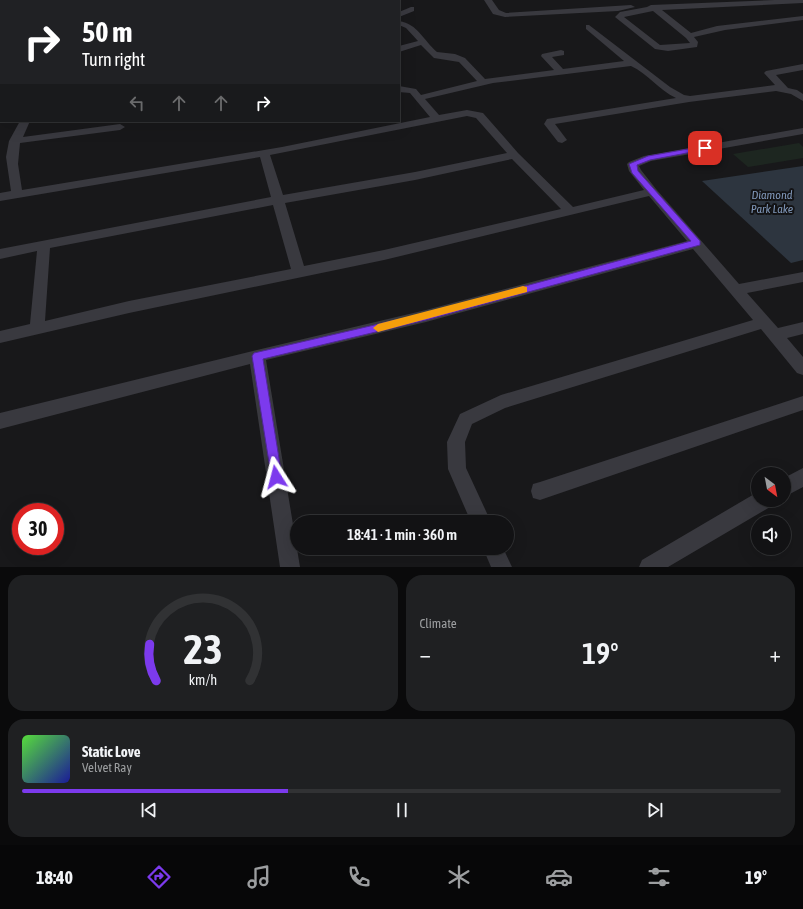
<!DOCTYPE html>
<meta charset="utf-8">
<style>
body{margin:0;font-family:"Asap Condensed",sans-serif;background:#1f2022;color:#f1f3f6;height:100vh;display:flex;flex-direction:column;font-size:15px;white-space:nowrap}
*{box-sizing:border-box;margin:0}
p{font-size:13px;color:#9c9ea0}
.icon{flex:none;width:22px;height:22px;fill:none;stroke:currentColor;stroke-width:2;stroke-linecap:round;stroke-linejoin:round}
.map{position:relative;height:567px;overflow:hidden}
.details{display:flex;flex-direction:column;gap:8px;padding:8px;background:#0a0a0b;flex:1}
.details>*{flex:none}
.banner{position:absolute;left:0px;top:0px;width:400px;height:122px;box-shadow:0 4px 16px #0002,0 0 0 1px #313234;background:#202124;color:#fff;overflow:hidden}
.needle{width:26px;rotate:148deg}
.fabs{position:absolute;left:751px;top:467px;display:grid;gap:8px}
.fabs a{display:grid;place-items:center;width:40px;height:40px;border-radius:50%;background:#121214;box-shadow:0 4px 16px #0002,0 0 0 1px #313234;font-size:20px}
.speed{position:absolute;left:12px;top:503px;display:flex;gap:8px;font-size:20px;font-weight:700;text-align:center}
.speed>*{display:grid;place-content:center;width:52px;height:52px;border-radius:50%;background:#121214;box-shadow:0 4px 16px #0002,0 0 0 1px #313234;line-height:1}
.speed .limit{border:6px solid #d22;background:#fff;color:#111}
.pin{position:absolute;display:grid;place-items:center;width:34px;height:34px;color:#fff;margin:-17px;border-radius:8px;box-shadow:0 2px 6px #0006}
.me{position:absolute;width:44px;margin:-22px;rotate:351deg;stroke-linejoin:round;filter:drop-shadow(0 0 3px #0008)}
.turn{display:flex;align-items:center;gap:14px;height:84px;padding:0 16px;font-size:18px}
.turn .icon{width:52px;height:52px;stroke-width:2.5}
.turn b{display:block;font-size:28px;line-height:34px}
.lanes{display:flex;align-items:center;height:38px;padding:0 16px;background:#0003;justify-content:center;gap:20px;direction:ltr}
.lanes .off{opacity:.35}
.big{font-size:30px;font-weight:600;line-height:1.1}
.details .tile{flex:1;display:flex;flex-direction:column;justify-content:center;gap:6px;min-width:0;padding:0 14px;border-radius:16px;background:#1f2022}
.details .dial{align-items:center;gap:0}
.dial svg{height:104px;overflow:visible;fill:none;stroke:#313234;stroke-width:7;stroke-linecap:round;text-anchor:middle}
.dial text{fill:#f1f3f6;stroke:none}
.song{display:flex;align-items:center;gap:12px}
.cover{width:48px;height:48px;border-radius:6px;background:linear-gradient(135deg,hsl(110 70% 55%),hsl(240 70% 35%))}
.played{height:4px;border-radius:2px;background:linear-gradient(90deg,#7c3aed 35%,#313234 35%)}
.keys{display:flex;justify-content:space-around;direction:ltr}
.heat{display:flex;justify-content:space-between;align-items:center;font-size:22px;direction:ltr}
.details .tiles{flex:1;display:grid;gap:8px;grid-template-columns:1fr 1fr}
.tile:last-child{grid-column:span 2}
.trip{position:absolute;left:290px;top:515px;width:224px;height:40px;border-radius:20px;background:#121214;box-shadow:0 4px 16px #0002,0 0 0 1px #313234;font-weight:600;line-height:40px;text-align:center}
.dock{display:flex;height:64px;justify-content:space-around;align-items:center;background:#070708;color:#9c9ea0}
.dock .icon{width:28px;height:28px}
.dock .selected{color:#7c3aed}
.dock b{font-size:18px;color:#f1f3f6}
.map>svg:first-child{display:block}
</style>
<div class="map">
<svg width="803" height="567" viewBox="0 0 803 567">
<rect width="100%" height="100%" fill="#18181a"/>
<path fill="#1d2620" d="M 799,143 L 803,147 L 803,158 L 748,167 L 733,154 Z"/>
<path fill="#2d353f" d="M 803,166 L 803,260 L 791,263 L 702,181 Z"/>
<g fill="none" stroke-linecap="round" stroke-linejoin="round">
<g fill="#39393f" fill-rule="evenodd">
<path d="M 144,0 L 152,0 L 153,1 L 145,1 Z"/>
<path d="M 181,0 L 190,0 L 180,1 Z"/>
<path d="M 237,0 L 247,0 L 236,1 Z"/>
<path d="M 284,0 L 292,0 L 293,1 L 285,1 Z"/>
<path d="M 484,0 L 492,0 L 499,10 L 506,13 L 631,5 L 635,7 L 618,11 L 505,17 L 493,14 Z"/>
<path d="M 775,0 L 803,0 L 803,3 L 662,10 L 691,33 L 717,26 L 803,16 L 803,20 L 725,30 L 694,37 L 698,42 L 697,47 L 668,51 L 655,49 L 615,17 L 620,12 L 647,7 L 651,5 ZM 653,11 L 686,38 L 690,43 L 660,45 L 624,17 Z"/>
<rect x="0" y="7" width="1" height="5"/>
<path d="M 411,7 L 414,7 L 414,11 L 399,17 L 399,12 Z"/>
<path d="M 399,21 C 418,24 423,40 437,52 L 455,54 L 465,58 L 485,79 L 554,70 L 541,56 L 542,54 L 561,50 L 564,51 L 564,55 L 552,57 L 563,69 L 624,61 L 586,29 L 586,25 L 589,25 L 670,87 L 684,95 L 690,96 L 775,85 L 764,73 L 766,71 L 803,64 L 803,70 L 776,75 L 788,88 L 797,90 L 803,94 L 803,101 L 791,94 L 776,91 L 689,102 L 555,124 L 567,140 L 562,143 L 558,142 L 544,124 L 547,119 L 676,98 C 659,90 648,74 631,66 L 493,83 L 425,99 L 439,115 L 467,110 L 483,113 L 518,153 L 573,207 L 644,190 L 629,171 L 627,164 L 629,162 L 644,156 L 803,128 L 803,134 L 651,161 L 639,166 L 641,170 L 656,189 L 739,284 L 803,272 L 803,282 L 747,293 L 778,328 L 803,322 L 803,334 L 787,338 L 803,357 L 803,375 L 797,373 L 761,329 L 505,408 L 472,424 L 465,442 L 466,468 L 491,522 L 471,522 L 448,469 L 447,442 L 460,414 L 501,395 L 753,320 L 693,249 L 426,322 L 266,360 L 300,567 L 280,567 L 250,364 L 0,429 L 0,413 L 257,350 L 426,310 L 687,241 L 649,196 L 384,260 L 129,313 L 0,343 L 0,331 L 30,324 L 37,251 L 0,259 L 0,249 L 271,197 L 260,157 L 0,201 L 0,193 L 11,191 L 6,157 L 9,141 L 20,121 L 30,121 L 23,137 L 120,124 L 125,127 L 120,130 L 20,143 L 18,164 L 22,190 L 282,147 L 430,117 L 410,93 L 399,92 L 399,86 L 416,89 L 421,95 L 477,81 L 459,62 L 434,58 L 421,45 L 399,52 L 399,46 L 418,41 L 406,28 L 399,25 ZM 467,116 L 476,118 L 507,153 L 415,172 L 283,195 L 270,155 ZM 512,159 L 561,209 L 384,250 L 304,266 L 285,203 L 415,180 ZM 273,205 L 291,269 L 129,301 L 45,321 L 50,248 Z"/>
<path d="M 0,74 L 1,74 L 0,81 Z"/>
<path d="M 803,396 L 803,410 L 540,500 L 533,498 L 531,491 L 533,484 L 540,482 Z"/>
<path d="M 803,468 L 803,487 L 784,497 L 784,478 Z"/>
<path d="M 756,493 L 758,493 L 758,500 L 772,500 L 770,507 L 668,567 L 639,567 L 642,560 Z"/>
<path d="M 483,548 L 503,548 L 512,567 L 491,567 Z"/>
</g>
</g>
<path fill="#7c3aed" stroke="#51269a" d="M 705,146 L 709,148 L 708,149 L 650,160 L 637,165 L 638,171 L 700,241 L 700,245 L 426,320 L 263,359 L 282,477 L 280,481 L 276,483 L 272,481 L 252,356 L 254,353 L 426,313 L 691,241 L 632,173 L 629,164 L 648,156 Z"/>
<path fill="#f59e0b" d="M 523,286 L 527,287 L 527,292 L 378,332 L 373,328 L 378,324 Z"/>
<g text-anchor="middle" stroke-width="4" stroke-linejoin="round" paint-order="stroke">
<g font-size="12" font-style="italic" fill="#7f96b7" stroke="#131315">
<text x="772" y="199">Diamond<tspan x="772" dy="14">Park Lake</tspan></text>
</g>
</g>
</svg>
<div class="fabs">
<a><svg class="needle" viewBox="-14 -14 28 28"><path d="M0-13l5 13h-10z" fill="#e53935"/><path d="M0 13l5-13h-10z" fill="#9c9ea0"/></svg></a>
<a><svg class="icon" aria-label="sound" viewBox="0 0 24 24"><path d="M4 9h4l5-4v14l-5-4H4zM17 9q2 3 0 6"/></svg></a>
</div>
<div class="speed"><div class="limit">30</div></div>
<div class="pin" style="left:705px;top:148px;background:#d93025"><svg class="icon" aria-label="arrive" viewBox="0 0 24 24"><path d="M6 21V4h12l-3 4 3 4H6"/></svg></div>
<svg class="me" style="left:276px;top:477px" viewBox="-20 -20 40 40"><path d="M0-17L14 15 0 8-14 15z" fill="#7c3aed" stroke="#fff" stroke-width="4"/></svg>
<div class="trip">18:41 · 1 min · 360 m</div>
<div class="banner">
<div class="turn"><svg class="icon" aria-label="right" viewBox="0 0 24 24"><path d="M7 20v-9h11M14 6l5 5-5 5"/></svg><div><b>50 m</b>Turn right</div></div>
<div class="lanes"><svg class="icon off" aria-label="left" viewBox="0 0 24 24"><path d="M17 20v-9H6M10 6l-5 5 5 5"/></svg><svg class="icon off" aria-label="ahead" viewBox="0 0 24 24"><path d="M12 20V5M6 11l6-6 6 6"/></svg><svg class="icon off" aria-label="ahead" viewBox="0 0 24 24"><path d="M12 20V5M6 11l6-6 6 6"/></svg><svg class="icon" aria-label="right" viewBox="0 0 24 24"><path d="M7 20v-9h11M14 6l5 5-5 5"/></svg></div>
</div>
</div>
<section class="details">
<div class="tiles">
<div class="tile dial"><svg viewBox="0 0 100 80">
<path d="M14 69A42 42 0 1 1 86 69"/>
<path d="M14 69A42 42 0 0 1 9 41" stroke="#7c3aed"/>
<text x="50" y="56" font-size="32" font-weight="700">23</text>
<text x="50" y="72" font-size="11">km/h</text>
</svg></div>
<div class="tile"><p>Climate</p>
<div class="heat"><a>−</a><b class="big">19°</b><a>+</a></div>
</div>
<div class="tile">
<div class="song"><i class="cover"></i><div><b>Static Love</b><p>Velvet Ray</p></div></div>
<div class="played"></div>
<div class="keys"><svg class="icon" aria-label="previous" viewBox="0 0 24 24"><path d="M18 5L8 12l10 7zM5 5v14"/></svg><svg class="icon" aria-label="pause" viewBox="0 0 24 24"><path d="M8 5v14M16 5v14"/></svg><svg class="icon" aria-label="next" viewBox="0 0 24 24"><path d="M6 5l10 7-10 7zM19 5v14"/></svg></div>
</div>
</div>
</section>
<nav class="dock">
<b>18:40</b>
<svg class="icon selected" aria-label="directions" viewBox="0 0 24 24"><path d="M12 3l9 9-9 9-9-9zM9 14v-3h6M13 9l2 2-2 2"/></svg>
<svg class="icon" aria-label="music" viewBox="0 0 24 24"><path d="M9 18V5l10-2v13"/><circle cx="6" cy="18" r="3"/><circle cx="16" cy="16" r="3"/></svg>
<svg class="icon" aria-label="phone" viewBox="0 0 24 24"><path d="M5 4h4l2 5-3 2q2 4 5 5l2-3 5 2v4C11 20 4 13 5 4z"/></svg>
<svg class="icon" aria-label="climate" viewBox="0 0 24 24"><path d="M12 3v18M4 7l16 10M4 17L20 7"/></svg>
<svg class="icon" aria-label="car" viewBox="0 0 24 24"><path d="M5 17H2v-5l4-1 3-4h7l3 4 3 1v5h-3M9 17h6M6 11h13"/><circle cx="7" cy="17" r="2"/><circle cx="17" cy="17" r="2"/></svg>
<svg class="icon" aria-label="filters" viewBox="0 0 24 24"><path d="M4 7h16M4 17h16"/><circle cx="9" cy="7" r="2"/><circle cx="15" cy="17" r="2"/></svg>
<b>19°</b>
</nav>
